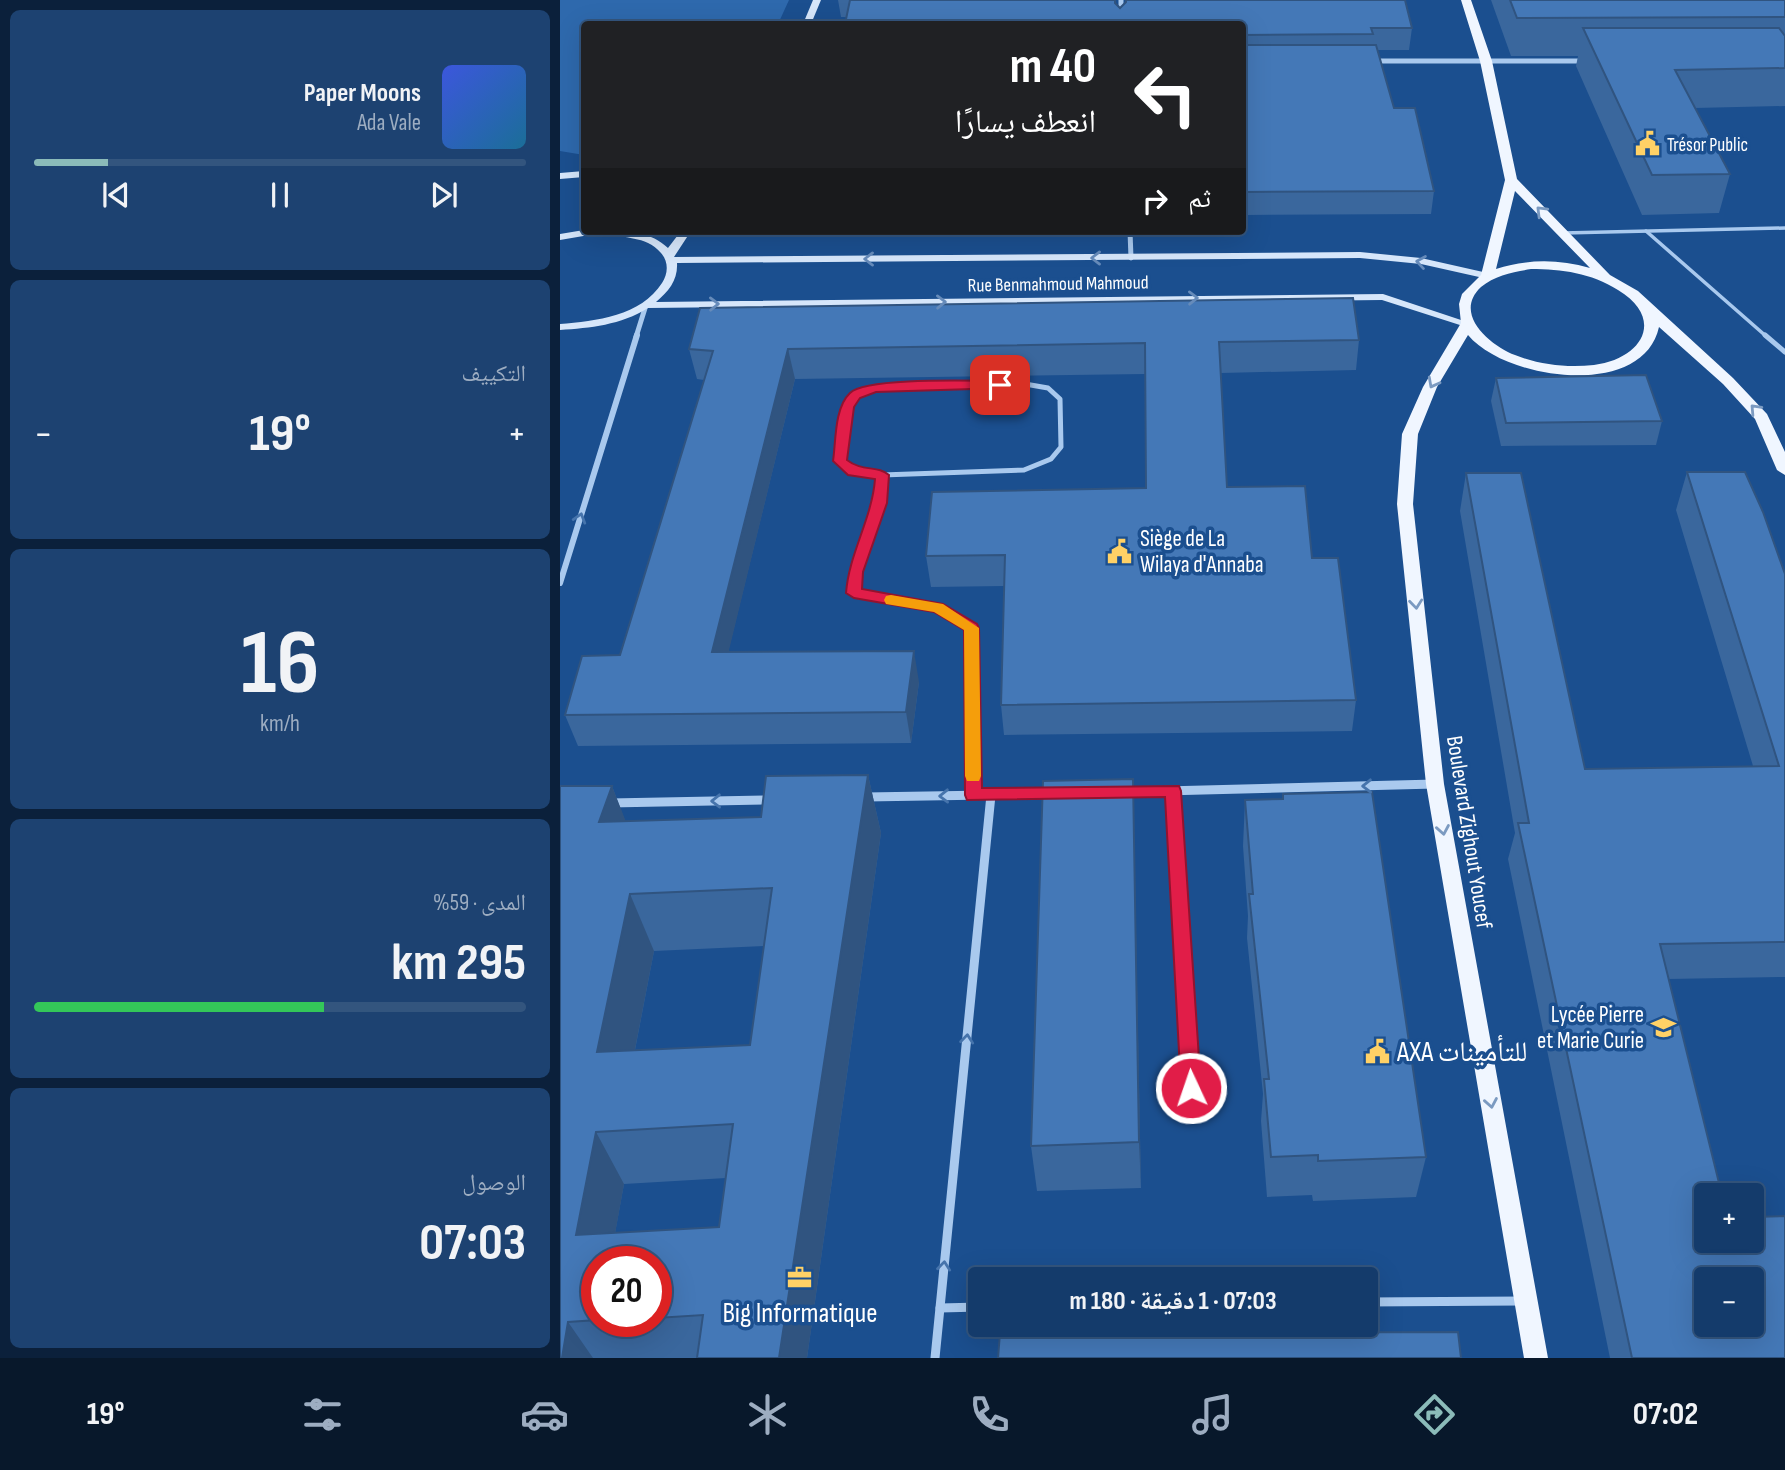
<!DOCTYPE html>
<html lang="ar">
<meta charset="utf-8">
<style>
body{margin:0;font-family:"Sofia Sans Condensed","Noto Naskh Arabic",sans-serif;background:#1d4271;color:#f1f3f6;direction:rtl;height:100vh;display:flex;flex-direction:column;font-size:26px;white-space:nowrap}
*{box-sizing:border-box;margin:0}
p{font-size:23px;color:#9dadc1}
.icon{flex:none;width:38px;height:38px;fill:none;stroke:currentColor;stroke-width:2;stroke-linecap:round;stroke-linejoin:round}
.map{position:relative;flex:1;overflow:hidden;direction:ltr}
.drawer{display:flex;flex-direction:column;gap:10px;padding:10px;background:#0b203b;width:560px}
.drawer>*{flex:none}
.banner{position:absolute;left:21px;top:21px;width:665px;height:214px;border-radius:7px;box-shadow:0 7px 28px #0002,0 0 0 2px #33557e;direction:rtl;background:#202124;color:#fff;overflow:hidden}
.tools{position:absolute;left:1134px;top:1183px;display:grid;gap:14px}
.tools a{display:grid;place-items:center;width:70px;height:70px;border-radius:7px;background:#143b6b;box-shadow:0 7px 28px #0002,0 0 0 2px #33557e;font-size:35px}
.speed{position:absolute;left:21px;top:1246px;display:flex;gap:14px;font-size:35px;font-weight:700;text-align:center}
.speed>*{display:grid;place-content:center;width:91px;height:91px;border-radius:50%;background:#143b6b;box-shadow:0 7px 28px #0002,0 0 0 2px #33557e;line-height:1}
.speed .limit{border:10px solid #d22;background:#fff;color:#111}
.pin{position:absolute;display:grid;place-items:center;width:60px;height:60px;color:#fff;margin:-30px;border-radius:14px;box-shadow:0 4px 10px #0006}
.me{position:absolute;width:77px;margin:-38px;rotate:357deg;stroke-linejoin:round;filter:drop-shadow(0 0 5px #0008)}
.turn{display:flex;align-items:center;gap:24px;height:147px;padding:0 35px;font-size:32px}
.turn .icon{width:91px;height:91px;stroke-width:2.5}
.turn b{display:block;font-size:49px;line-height:60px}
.then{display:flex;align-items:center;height:66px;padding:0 35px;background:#0003;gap:14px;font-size:26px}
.big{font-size:52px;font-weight:700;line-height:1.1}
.drawer .tile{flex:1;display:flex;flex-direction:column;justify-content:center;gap:10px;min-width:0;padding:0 24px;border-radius:10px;background:#1d4271}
.drawer .dial{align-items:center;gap:0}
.dial b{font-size:91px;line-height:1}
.song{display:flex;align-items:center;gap:21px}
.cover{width:84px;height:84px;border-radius:10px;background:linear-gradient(135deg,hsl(230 70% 55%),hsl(200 70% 35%))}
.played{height:7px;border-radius:4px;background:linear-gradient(90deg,#8bbbb9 15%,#33557e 15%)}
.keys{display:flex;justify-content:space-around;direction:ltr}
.heat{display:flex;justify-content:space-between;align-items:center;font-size:38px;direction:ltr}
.charge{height:10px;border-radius:5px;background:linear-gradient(90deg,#34c759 59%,#33557e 0)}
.trip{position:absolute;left:408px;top:1267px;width:410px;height:70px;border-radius:7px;background:#143b6b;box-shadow:0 7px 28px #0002,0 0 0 2px #33557e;font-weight:700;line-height:70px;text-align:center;direction:rtl}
.tabs{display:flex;height:112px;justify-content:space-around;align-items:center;background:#08182b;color:#9dadc1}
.tabs .icon{width:49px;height:49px}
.tabs .selected{color:#8bbbb9}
.tabs b{font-size:32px;color:#f1f3f6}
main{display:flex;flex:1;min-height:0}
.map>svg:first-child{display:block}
</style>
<main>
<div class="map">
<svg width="1225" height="1358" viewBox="0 0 1225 1358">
<rect width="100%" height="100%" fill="#1b4f8f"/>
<path fill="#2e69ad" d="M 0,0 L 229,0 L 218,24 L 24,24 L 24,155 L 0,151 Z"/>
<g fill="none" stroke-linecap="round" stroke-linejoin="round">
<g stroke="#a9c9ee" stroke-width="3.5">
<path d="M 1086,231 L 1207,337"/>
<path d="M 1003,233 L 1225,228"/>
</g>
<g stroke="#a9c9ee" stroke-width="5">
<path d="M 1205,335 L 1225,352"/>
<path d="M 465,384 L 488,388 L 500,399 L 501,447 L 491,459 L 464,470 L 322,475 L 293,472 L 280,461 L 288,407 L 295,395 L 314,388 Z"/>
<path d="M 322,475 L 320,503 L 295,572 L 294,593 L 378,607 L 411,628 L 413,778"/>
</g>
<g stroke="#a9c9ee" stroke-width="6">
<path d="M 413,776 L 413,795"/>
<path d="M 613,791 L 631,1088"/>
</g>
<g stroke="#a9c9ee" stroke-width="5">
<path d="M 561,0 L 561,24"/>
<path d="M 813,61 L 1025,61"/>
<path d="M 570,231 L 571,258"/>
<path d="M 76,337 L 86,305"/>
</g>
<path stroke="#a9c9ee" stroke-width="6" d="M 0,583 L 77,335"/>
<g stroke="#a9c9ee" stroke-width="9">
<path d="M 565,792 L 875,784"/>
<path d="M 306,797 L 490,794"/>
<path d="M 50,803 L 210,800"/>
<path d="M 805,1302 L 962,1301"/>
<path d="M 380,1308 L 420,1307"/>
<path d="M 375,1358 L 431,795"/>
</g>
<g fill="#d6e6fa" fill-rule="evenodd">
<path d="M 253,0 L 261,0 L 251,24 L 243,24 Z"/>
<path d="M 24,171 L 24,177 L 0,179 L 0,173 Z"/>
<path d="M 24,230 L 40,231 L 35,234 L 0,240 L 0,234 Z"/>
<path d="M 48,231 C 70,231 91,232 108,248 L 121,231 L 131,231 L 114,257 L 800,252 L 861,258 L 932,274 L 933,276 L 928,279 L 861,264 L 800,258 L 117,263 C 118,280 109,291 96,302 L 823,294 L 913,324 L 907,327 L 903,326 L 822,300 L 88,308 C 61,325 30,328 0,330 L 0,324 C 36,321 81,316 102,283 C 108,274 109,262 101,253 C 85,234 63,241 48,231 Z"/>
</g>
<path fill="#f0f6ff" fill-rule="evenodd" d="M 901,0 L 911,0 L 932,61 L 957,179 L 1050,275 L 1078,291 L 1173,378 L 1207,414 L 1225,452 L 1225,475 L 1217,470 L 1195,419 L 1163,384 L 1099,327 C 1083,400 945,380 908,335 L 877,387 L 858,434 L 853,504 L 884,784 L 988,1358 L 964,1358 L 866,784 L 837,504 L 842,434 L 863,387 L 901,323 L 899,304 L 902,294 L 921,275 L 945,180 L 920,61 ZM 955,191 L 1030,268 C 998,259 968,259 936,269 ZM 971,269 C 1002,269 1031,273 1058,290 C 1106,319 1082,359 1034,365 C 1008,368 979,365 955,355 C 931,346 892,314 921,287 C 935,275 954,272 971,269 Z"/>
</g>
<g fill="#3a679d" fill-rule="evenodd">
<path d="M 278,0 L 556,0 L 556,4 L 560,8 L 852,28 L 849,50 L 817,50 L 834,108 L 874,191 L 871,214 L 685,215 L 684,206 L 682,206 L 682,24 L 281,17 Z"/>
<path d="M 931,0 L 1225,0 L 1225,106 L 1135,108 L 1170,174 L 1159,213 L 1082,215 L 1016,66 L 1018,56 L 951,56 Z"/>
<path d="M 799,340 L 796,370 L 661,373 L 667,487 L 752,558 L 796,700 L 792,731 L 444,735 L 441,705 L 444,586 L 371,587 L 366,556 L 586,488 L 585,374 L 235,379 L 168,652 L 359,682 L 351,743 L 18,746 L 5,715 L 60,655 L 144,380 L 137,379 L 129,349 Z"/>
<path d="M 936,378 L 1102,421 L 1096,445 L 941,446 L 931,401 Z"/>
<path d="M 1127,472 L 1225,574 L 1225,977 L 1108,979 L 1146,1195 L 1225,1358 L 1050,1358 L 948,859 L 955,833 L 900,511 L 906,473 L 1025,769 L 1193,766 L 1116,510 Z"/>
<path d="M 308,775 L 321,833 L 247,1358 L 0,1358 L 52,786 L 65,821 L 201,817 ZM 204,946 L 190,1045 L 75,1050 L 94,951 ZM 166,1178 L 159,1227 L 55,1233 L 64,1184 ZM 37,1262 L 96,1262 L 96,1321 L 37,1321 Z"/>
<path d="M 573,779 L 581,1188 L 477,1191 L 471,1146 Z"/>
<path d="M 723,794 L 866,1157 L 856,1197 L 753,1201 L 752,1195 L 707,1197 L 701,1121 L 703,1094 L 687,938 L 688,916 L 683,846 L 685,800 L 722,799 Z"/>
</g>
<g fill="#305480">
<path d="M 228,349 L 235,379 L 161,683 L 152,652 Z"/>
<path d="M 354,651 L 359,682 L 351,743 L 346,712 Z"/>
<path d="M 308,775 L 321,833 L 247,1358 L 219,1358 Z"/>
<path d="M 573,779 L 574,830 L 581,1188 L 579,1142 Z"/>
<path d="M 52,786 L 75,845 L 39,822 Z"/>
<path d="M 70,894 L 94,951 L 64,1106 L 37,1052 Z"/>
<path d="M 36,1132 L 64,1184 L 50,1262 L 16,1235 Z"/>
<path d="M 8,1322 L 33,1358 L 2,1358 Z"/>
</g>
<g fill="#4478b7" stroke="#305480" stroke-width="2" fill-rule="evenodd">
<path d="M 290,0 L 555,0 L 555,3 L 560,8 L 566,2 L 566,0 L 845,0 L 852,28 L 811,28 L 813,34 L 682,35 L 682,24 L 285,24 Z"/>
<path d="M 950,0 L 1225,0 L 1225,17 L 957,18 Z"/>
<path d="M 1023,28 L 1219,28 L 1225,36 L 1225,68 L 1115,70 L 1170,174 L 1092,175 Z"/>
<path d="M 682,45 L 816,45 L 834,108 L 855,108 L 874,191 L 685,192 L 684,183 L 682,183 Z"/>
<path d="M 793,298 L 799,340 L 659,342 L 667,487 L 745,486 L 752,558 L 778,558 L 796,700 L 441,705 L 445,555 L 366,556 L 372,492 L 586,488 L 585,343 L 228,349 L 152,652 L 354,651 L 346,712 L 5,715 L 22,656 L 60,655 L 153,351 L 129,349 L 140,308 Z"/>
<path d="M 1086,375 L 1102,421 L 946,423 L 936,378 Z"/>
<path d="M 1127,472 L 1185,472 L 1203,512 L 1225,574 L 1225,942 L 1100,944 L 1162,1195 L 1146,1195 L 1146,1241 L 1192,1241 L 1192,1217 L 1225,1216 L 1225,1358 L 1072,1358 L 958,823 L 969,823 L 906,473 L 961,473 L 1025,769 L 1219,766 ZM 1146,1279 L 1192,1279 L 1192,1325 L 1146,1325 Z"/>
<path d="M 308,775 L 219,1358 L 137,1358 L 143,1315 L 96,1318 L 96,1262 L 37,1262 L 37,1320 L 8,1322 L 2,1358 L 0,1358 L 0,786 L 52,786 L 39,822 L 201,817 L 206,776 ZM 212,888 L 190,1045 L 37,1052 L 70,894 ZM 173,1124 L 159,1227 L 16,1235 L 36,1132 Z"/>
<path d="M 573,779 L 579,1142 L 471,1146 L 483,781 Z"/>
<path d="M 812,792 L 866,1157 L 758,1161 L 758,1155 L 711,1157 L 704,1079 L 709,1079 L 689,894 L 693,894 L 685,800 L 723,799 L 723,794 Z"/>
<path d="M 898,1332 L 901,1358 L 438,1358 L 440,1333 Z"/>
</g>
<defs><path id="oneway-chevron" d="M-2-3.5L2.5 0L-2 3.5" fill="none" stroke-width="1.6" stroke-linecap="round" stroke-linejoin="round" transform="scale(1.75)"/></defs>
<g stroke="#7b9ac1">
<use href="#oneway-chevron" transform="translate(981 211) rotate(-135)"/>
<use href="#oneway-chevron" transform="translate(873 383) rotate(118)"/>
<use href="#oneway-chevron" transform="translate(1195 409) rotate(-133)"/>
<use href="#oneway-chevron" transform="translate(856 604) rotate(84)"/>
<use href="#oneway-chevron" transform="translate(883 830) rotate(80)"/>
<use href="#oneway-chevron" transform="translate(931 1103) rotate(80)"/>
</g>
<g stroke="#668bba">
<use href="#oneway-chevron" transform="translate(536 258) rotate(180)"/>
<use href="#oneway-chevron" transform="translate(309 259) rotate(180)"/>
<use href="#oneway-chevron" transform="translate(861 262) rotate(-171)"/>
<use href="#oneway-chevron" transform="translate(633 298) rotate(-1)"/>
<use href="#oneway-chevron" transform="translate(381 302) rotate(-1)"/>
<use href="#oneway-chevron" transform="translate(154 304) rotate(-1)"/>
</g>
<g stroke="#4674ac">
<use href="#oneway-chevron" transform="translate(20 518) rotate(-73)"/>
<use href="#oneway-chevron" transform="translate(807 786) rotate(179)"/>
<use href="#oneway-chevron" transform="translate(384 796) rotate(179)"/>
<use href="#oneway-chevron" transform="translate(156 801) rotate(179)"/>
<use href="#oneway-chevron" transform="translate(407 1039) rotate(-84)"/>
<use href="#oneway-chevron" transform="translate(384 1266) rotate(-84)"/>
</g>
<path fill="#e11d48" stroke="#92132f" stroke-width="2" d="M 440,381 L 445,382 L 445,388 L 316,392 L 300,398 L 294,407 L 287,460 C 302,472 318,465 329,475 L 327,503 L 303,572 L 302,589 L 383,604 L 417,624 L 419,628 L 422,788 L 619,786 L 621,791 L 641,1088 L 638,1095 L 631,1097 L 624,1095 L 621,1088 L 605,797 L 407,800 L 405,795 L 404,630 L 374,612 L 294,598 L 286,593 C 289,553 312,519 315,479 L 288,475 L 273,461 C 276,442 274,408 290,393 C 306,377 413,381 440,381 Z"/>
<path fill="#f59e0b" d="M 331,595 L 383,604 L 419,628 L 421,776 L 419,781 L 407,781 L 405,776 L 404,630 L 374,612 L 326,604 L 324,600 L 326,596 Z"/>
<defs>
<symbol id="civic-bare" viewBox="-9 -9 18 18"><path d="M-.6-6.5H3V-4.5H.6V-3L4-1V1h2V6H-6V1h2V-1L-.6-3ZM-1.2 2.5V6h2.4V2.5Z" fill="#ffd166" stroke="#1b4f8f" stroke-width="2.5" paint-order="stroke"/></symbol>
<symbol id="school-bare" viewBox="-9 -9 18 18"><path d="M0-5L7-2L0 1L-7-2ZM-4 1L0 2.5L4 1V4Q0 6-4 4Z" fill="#ffd166" stroke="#1b4f8f" stroke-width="2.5" paint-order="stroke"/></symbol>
<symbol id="office-bare" viewBox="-9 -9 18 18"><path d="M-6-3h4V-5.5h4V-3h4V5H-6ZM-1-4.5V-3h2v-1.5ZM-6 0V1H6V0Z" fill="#ffd166" stroke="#1b4f8f" stroke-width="2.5" paint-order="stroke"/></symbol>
</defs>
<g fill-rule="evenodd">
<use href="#civic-bare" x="1070" y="126" width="35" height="35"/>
<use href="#civic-bare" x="542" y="534" width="35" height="35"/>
<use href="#school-bare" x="1086" y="1010" width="35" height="35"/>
<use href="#civic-bare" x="800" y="1034" width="35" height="35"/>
<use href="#office-bare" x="222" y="1260" width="35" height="35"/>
</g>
<g text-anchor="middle" stroke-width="7" stroke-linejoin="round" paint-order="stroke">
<g font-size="19" fill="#fff" stroke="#1b4f8f" text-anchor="start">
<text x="1107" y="151">Trésor Public</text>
</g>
<g font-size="19" fill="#fff" stroke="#1b4f8f">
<text transform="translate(498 283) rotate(-1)" y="7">Rue Benmahmoud Mahmoud</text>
</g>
<g font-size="23" fill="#fff" stroke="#1b4f8f" text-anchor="start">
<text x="580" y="546">Siège de La<tspan x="580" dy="26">Wilaya d'Annaba</tspan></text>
<text x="1084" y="1022" text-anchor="end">Lycée Pierre<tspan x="1084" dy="26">et Marie Curie</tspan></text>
</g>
<g font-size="23" fill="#fff" stroke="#1b4f8f">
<text transform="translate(910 832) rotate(81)" y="8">Boulevard Zighout Youcef</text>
</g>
<g font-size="28" fill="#fff" stroke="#1b4f8f" text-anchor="start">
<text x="837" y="1061">AXA للتأمينات</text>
<text x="240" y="1322" text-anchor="middle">Big Informatique</text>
</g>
</g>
</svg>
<div class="tools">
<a>+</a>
<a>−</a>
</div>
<div class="speed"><div class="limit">20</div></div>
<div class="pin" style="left:440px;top:385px;background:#d93025"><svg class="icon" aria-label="arrive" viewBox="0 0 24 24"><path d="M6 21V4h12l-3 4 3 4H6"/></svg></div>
<svg class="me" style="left:631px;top:1088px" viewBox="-20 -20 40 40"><circle r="17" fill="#e11d48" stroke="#fff" stroke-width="3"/><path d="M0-11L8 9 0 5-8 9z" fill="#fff"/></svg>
<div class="trip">07:03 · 1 دقيقة · 180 m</div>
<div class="banner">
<div class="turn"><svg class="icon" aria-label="left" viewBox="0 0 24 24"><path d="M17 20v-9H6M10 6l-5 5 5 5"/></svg><div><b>40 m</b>انعطف يسارًا</div></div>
<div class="then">ثم<svg class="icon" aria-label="right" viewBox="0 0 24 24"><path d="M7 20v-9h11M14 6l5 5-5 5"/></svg></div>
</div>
</div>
<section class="drawer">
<div class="tile">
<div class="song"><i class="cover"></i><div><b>Paper Moons</b><p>Ada Vale</p></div></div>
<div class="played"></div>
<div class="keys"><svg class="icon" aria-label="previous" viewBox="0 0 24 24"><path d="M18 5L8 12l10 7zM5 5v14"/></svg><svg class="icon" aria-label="pause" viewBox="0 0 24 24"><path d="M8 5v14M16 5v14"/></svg><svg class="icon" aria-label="next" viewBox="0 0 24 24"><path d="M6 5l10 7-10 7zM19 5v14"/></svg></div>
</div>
<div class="tile"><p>التكييف</p>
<div class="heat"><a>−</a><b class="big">19°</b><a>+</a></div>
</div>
<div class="tile dial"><b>16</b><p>km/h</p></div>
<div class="tile"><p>المدى · 59%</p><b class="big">295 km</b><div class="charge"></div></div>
<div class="tile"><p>الوصول</p><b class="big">07:03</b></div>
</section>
</main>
<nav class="tabs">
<b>07:02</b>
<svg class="icon selected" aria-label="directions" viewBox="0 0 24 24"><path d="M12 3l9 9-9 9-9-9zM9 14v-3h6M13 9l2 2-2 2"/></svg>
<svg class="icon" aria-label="music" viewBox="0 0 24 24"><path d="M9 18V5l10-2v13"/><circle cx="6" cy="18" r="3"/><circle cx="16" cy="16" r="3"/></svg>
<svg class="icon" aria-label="phone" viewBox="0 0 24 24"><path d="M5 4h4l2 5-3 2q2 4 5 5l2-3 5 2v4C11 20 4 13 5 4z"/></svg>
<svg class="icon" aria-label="climate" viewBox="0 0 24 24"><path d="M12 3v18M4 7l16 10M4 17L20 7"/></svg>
<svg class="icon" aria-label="car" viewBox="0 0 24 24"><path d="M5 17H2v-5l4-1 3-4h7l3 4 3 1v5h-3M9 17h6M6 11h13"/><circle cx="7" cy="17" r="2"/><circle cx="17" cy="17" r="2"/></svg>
<svg class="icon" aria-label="filters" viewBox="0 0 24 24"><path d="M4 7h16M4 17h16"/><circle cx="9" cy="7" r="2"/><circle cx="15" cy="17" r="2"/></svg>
<b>19°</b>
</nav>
